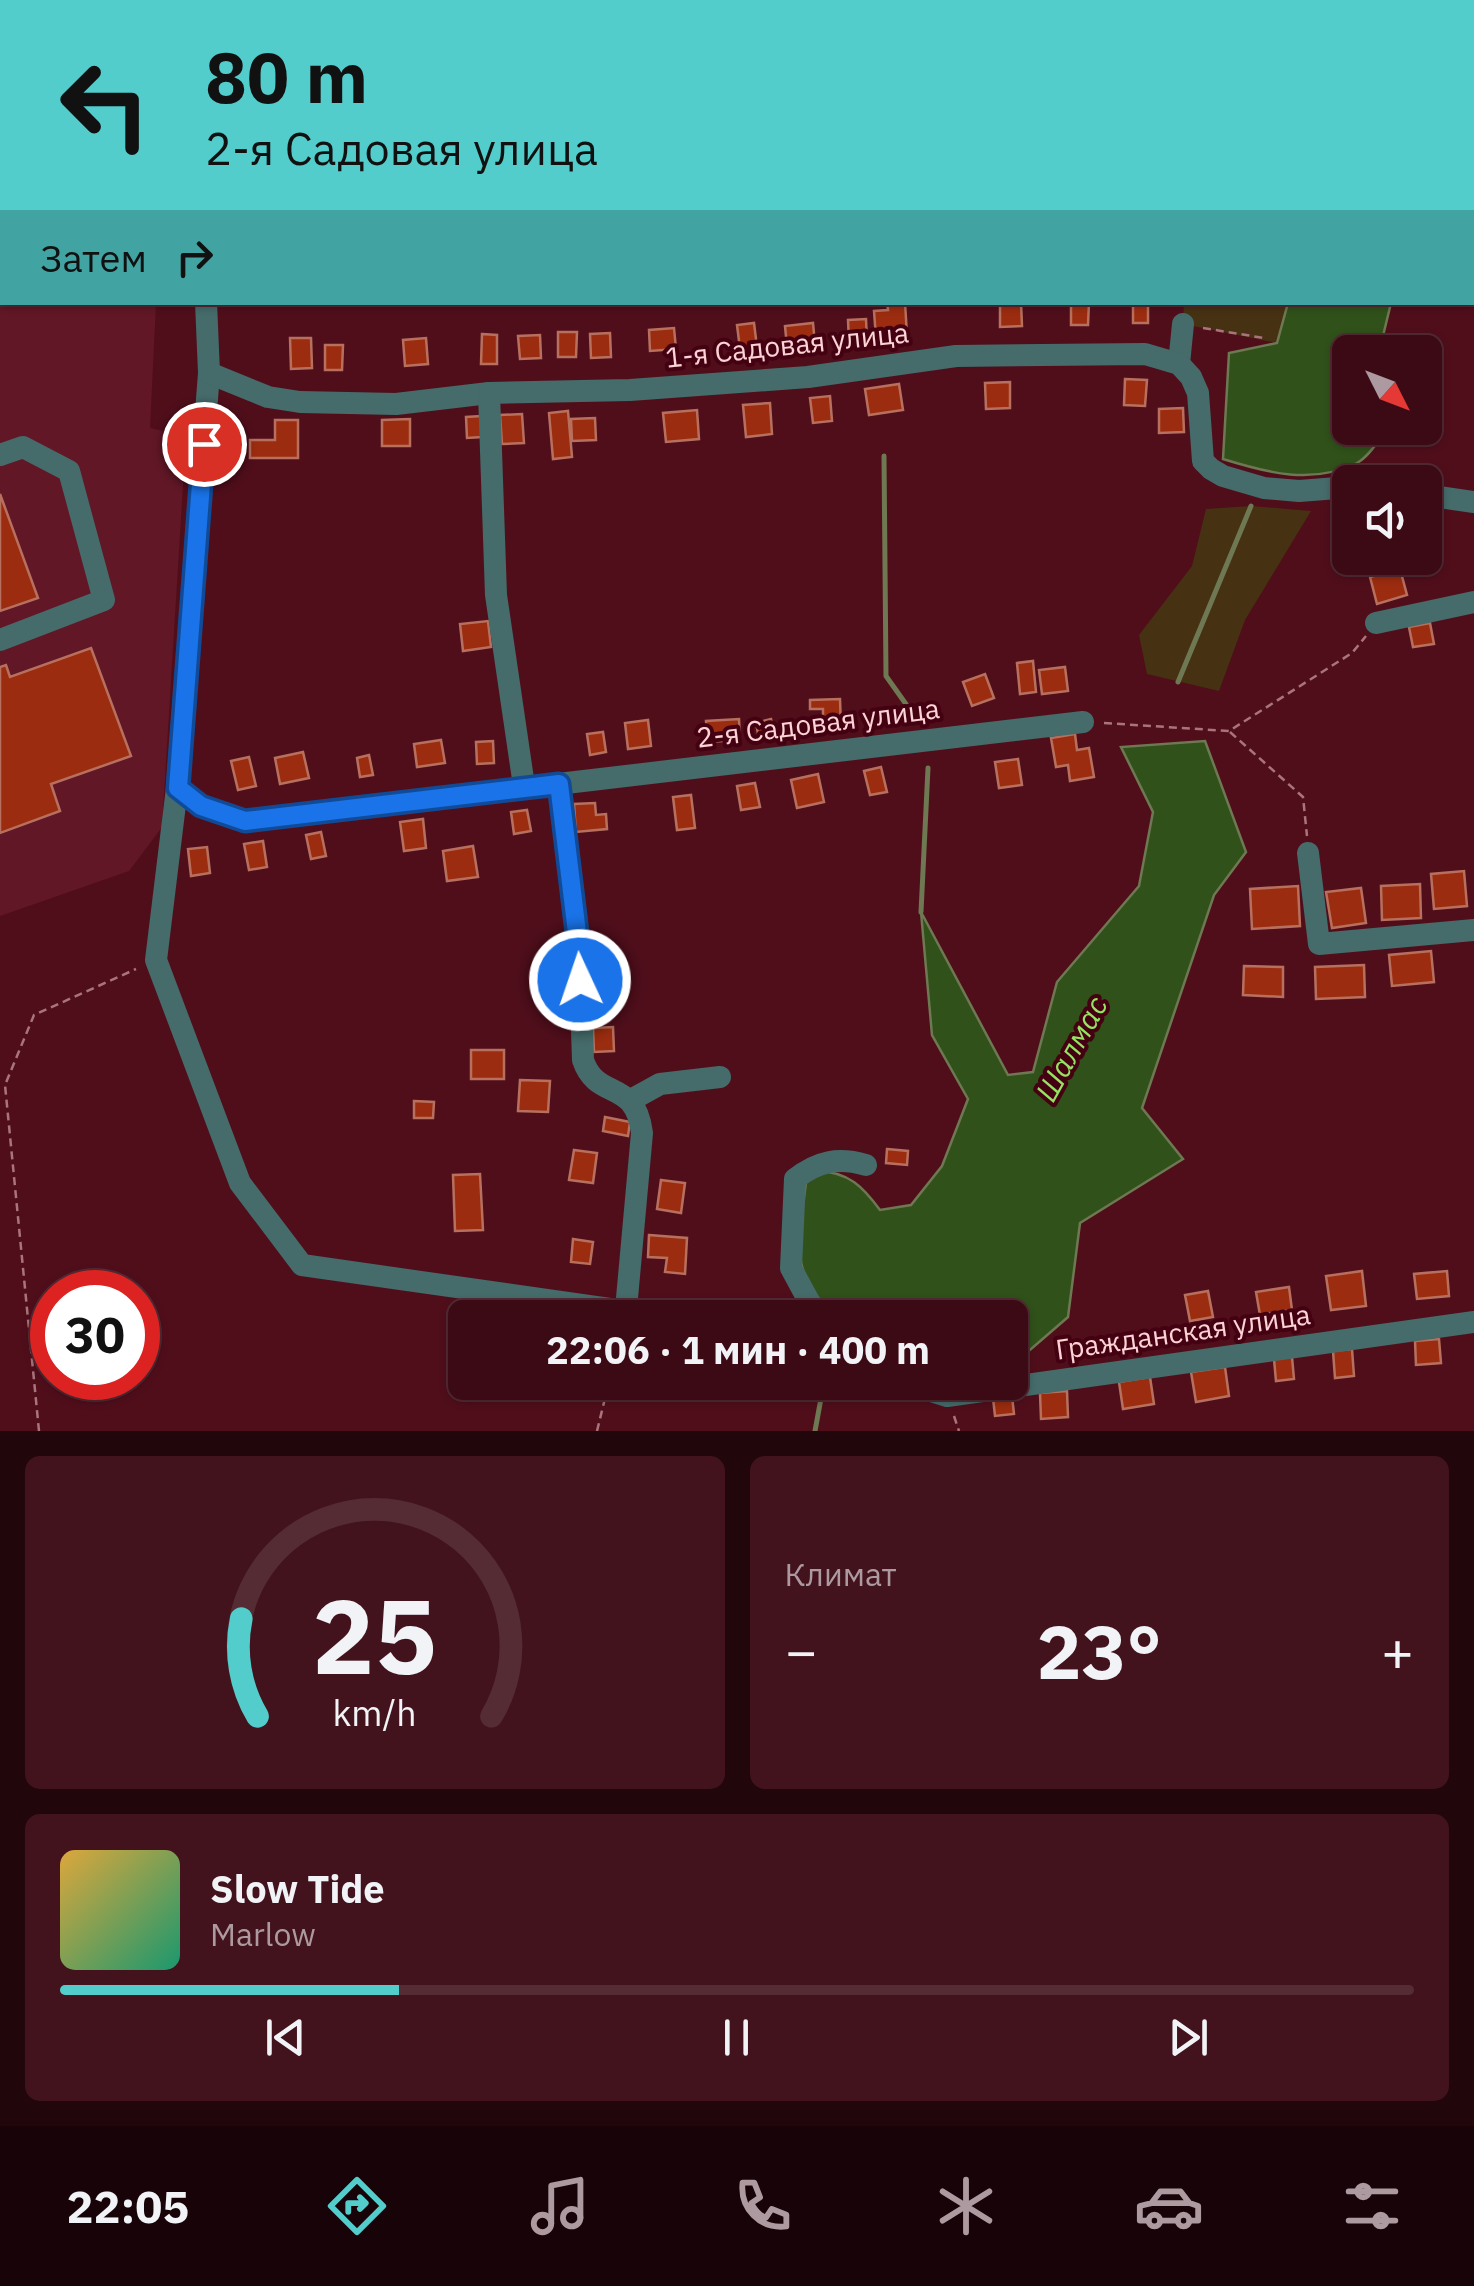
<!DOCTYPE html>
<html lang="ru">
<meta charset="utf-8">
<style>
body{margin:0;font-family:"IBM Plex Sans",sans-serif;background:#43131d;color:#f1f3f6;height:100vh;display:flex;flex-direction:column;font-size:38px;white-space:nowrap}
*{box-sizing:border-box;margin:0}
p{font-size:32px;color:#ac9aa0}
.icon{flex:none;width:55px;height:55px;fill:none;stroke:currentColor;stroke-width:2;stroke-linecap:round;stroke-linejoin:round}
.map{position:relative;height:1431px;overflow:hidden}
.details{display:flex;flex-direction:column;gap:25px;padding:25px;background:#21060b;flex:1}
.details>*{flex:none}
.top-card{position:absolute;left:0px;top:0px;width:1475px;height:305px;box-shadow:0 2px 8px #0004,0 0 0 2px #552b34;background:#52cdcc;color:#111;overflow:hidden}
.needle{width:65px;rotate:132deg}
.buttons{position:absolute;left:1332px;top:335px;display:grid;gap:20px}
.buttons a{display:grid;place-items:center;width:110px;height:110px;border-radius:15px;background:#3c0a14;box-shadow:0 2px 8px #0004,0 0 0 2px #552b34;font-size:50px}
.speed{position:absolute;left:30px;top:1270px;display:flex;gap:20px;font-size:50px;font-weight:700;text-align:center}
.speed>*{display:grid;place-content:center;width:130px;height:130px;border-radius:50%;background:#3c0a14;box-shadow:0 2px 8px #0004,0 0 0 2px #552b34;line-height:1}
.speed .limit{border:15px solid #d22;background:#fff;color:#111}
.pin{position:absolute;display:grid;place-items:center;width:85px;height:85px;color:#fff;margin:-42px;border:5px solid #fff;border-radius:50%;box-shadow:0 2px 10px #0007}
.me{position:absolute;width:110px;margin:-55px;rotate:357deg;stroke-linejoin:round;filter:drop-shadow(0 0 8px #0008)}
.turn{display:flex;align-items:center;gap:35px;height:210px;padding:0 40px;font-size:45px}
.turn .icon{width:130px;height:130px;stroke-width:2.5}
.turn b{display:block;font-size:70px;line-height:85px}
.then{display:flex;align-items:center;height:95px;padding:0 40px;background:#0003;gap:20px;font-size:38px}
.big{font-size:75px;font-weight:800;line-height:1.1}
.details .tile{flex:1;display:flex;flex-direction:column;justify-content:center;gap:15px;min-width:0;padding:0 35px;border-radius:15px;background:#43131d}
.details .dial{align-items:center;gap:0}
.dial svg{height:260px;overflow:visible;fill:none;stroke:#552b34;stroke-width:7;stroke-linecap:round;text-anchor:middle}
.dial text{fill:#f1f3f6;stroke:none}
.song{display:flex;align-items:center;gap:30px}
.cover{width:120px;height:120px;border-radius:15px;background:linear-gradient(135deg,hsl(40 70% 55%),hsl(160 70% 35%))}
.played{height:10px;border-radius:5px;background:linear-gradient(90deg,#52cdcc 25%,#552b34 25%)}
.keys{display:flex;justify-content:space-around;direction:ltr}
.heat{display:flex;justify-content:space-between;align-items:center;font-size:55px;direction:ltr}
.details .tiles{flex:1;display:grid;gap:25px;grid-template-columns:1fr 1fr}
.tile:last-child{grid-column:span 2}
.trip{position:absolute;left:448px;top:1300px;width:580px;height:100px;border-radius:15px;background:#3c0a14;box-shadow:0 2px 8px #0004,0 0 0 2px #552b34;font-weight:800;line-height:100px;text-align:center}
.tabs{display:flex;height:160px;justify-content:space-around;align-items:center;background:#180408;color:#ac9aa0}
.tabs .icon{width:70px;height:70px}
.tabs .on{color:#52cdcc}
.tabs b{font-size:45px;color:#f1f3f6}
.map>svg:first-child{display:block}
</style>
<div class="map">
<svg width="1474" height="1431" viewBox="0 0 1474 1431">
<rect width="100%" height="100%" fill="#500e1b"/>
<path fill="#611726" d="M 0,66 L 2,66 L 2,302 L 156,303 L 150,428 L 186,436 L 162,827 L 129,871 L 0,916 Z"/>
<g fill="#463112">
<path d="M 363,0 L 1421,0 L 1420,2 Z"/>
<path d="M 1184,303 L 1288,303 L 1277,343 L 1183,324 Z"/>
<path d="M 1251,506 L 1311,511 L 1245,620 L 1219,691 L 1147,674 L 1139,635 L 1192,566 L 1206,509 Z"/>
</g>
<g fill="#30511a" stroke="#6e7852" stroke-width="2.5">
<path d="M 1288,303 L 1391,303 L 1382,340 L 1388,352 L 1350,352 L 1350,428 L 1389,428 C 1380,438 1369,457 1357,463 C 1312,485 1268,473 1223,459 L 1229,353 L 1277,343 Z"/>
<path d="M 1205,741 L 1246,852 L 1214,895 L 1142,1108 L 1183,1159 L 1080,1223 L 1068,1317 L 1023,1356 L 1010,1361 L 1010,1318 L 835,1317 C 787,1269 799,1244 806,1182 L 818,1171 C 849,1172 863,1187 880,1210 L 911,1205 L 942,1166 L 968,1099 L 932,1035 L 921,912 L 1008,1075 L 1033,1072 L 1057,982 L 1139,886 L 1153,812 L 1121,747 Z"/>
</g>
<g fill="none" stroke-linecap="round" stroke-linejoin="round">
<g stroke="#6e7852" stroke-width="5">
<path d="M 884,456 L 886,676 L 918,721"/>
<path d="M 1178,682 L 1251,506"/>
<path d="M 921,912 L 928,768"/>
<path d="M 815,1431 L 824,1382"/>
</g>
</g>
<g fill="#9b2c0f" stroke="#b8705e" stroke-width="2.5">
<path d="M 887,302 L 905,302 L 907,336 L 876,338 L 874,311 L 888,310 Z"/>
<path d="M 1000,302 L 1021,302 L 1022,326 L 1000,327 Z"/>
<path d="M 1071,302 L 1089,302 L 1088,325 L 1071,325 Z"/>
<rect x="1133" y="302" width="15" height="21"/>
<path d="M 866,319 L 867,341 L 849,342 L 848,320 Z"/>
<path d="M 754,323 L 757,347 L 740,349 L 737,325 Z"/>
<path d="M 813,323 L 815,344 L 787,347 L 785,326 Z"/>
<path d="M 674,328 L 676,349 L 650,351 L 649,330 Z"/>
<path d="M 558,332 L 577,332 L 576,357 L 558,357 Z"/>
<path d="M 610,333 L 611,357 L 591,358 L 590,334 Z"/>
<path d="M 482,334 L 497,335 L 497,364 L 481,364 Z"/>
<path d="M 540,335 L 541,358 L 520,359 L 518,336 Z"/>
<path d="M 290,338 L 311,338 L 312,368 L 291,369 Z"/>
<path d="M 426,338 L 428,364 L 405,366 L 403,340 Z"/>
<path d="M 325,345 L 343,345 L 342,370 L 325,370 Z"/>
<path d="M 1125,379 L 1147,380 L 1145,406 L 1124,405 Z"/>
<path d="M 1010,382 L 1010,408 L 986,409 L 985,383 Z"/>
<path d="M 899,384 L 903,410 L 869,415 L 865,389 Z"/>
<path d="M 830,396 L 832,421 L 813,423 L 810,398 Z"/>
<path d="M 770,403 L 772,434 L 746,437 L 743,405 Z"/>
<path d="M 1183,408 L 1184,432 L 1159,433 L 1159,409 Z"/>
<path d="M 697,410 L 699,439 L 666,442 L 663,413 Z"/>
<path d="M 568,411 L 572,457 L 553,459 L 549,413 Z"/>
<path d="M 522,414 L 524,443 L 502,444 L 500,415 Z"/>
<path d="M 481,416 L 482,437 L 467,438 L 466,417 Z"/>
<path d="M 595,418 L 596,440 L 572,441 L 571,419 Z"/>
<path d="M 410,419 L 410,446 L 382,446 L 382,420 Z"/>
<path d="M 275,420 L 298,420 L 298,458 L 250,458 L 250,440 L 275,440 Z"/>
<path d="M 0,494 L 38,598 L 0,611 Z"/>
<path d="M 1400,569 L 1407,595 L 1377,604 L 1370,577 Z"/>
<path d="M 488,621 L 491,647 L 463,651 L 460,624 Z"/>
<path d="M 1430,623 L 1434,644 L 1413,647 L 1409,627 Z"/>
<path d="M 91,648 L 131,756 L 51,784 L 60,811 L 0,833 L 0,667 L 6,665 L 10,677 Z"/>
<path d="M 1033,661 L 1036,692 L 1020,694 L 1017,663 Z"/>
<path d="M 1065,667 L 1068,691 L 1042,694 L 1039,670 Z"/>
<path d="M 985,674 L 994,698 L 972,706 L 963,682 Z"/>
<path d="M 840,699 L 841,727 L 823,728 L 823,709 L 810,709 L 810,700 Z"/>
<path d="M 739,719 L 740,740 L 707,742 L 706,721 Z"/>
<path d="M 771,719 L 775,735 L 759,739 L 756,723 Z"/>
<path d="M 648,720 L 651,746 L 628,749 L 625,723 Z"/>
<path d="M 603,732 L 606,752 L 590,755 L 587,734 Z"/>
<path d="M 1075,734 L 1077,750 L 1089,748 L 1094,777 L 1070,781 L 1068,765 L 1056,767 L 1051,738 Z"/>
<path d="M 441,740 L 445,763 L 417,767 L 414,744 Z"/>
<path d="M 493,741 L 494,763 L 477,764 L 476,742 Z"/>
<path d="M 303,752 L 309,778 L 280,784 L 275,758 Z"/>
<path d="M 369,755 L 373,775 L 360,777 L 357,758 Z"/>
<path d="M 249,757 L 256,786 L 238,790 L 231,761 Z"/>
<path d="M 1018,759 L 1022,785 L 999,788 L 995,762 Z"/>
<path d="M 881,767 L 887,792 L 870,795 L 864,771 Z"/>
<path d="M 818,774 L 824,802 L 797,808 L 791,780 Z"/>
<path d="M 755,783 L 760,807 L 741,810 L 737,786 Z"/>
<path d="M 691,795 L 695,828 L 677,830 L 673,797 Z"/>
<path d="M 595,803 L 596,815 L 606,814 L 607,829 L 576,832 L 574,804 Z"/>
<path d="M 527,810 L 531,831 L 514,834 L 511,812 Z"/>
<path d="M 423,819 L 426,848 L 404,851 L 400,822 Z"/>
<path d="M 321,832 L 326,856 L 311,859 L 306,835 Z"/>
<path d="M 263,841 L 267,867 L 249,870 L 244,844 Z"/>
<path d="M 473,846 L 478,877 L 447,881 L 443,851 Z"/>
<path d="M 207,847 L 210,873 L 191,876 L 188,849 Z"/>
<path d="M 1464,871 L 1467,906 L 1434,909 L 1431,874 Z"/>
<path d="M 1420,884 L 1421,918 L 1382,920 L 1381,886 Z"/>
<path d="M 1298,886 L 1300,926 L 1252,929 L 1250,889 Z"/>
<path d="M 1361,888 L 1366,923 L 1332,928 L 1326,892 Z"/>
<path d="M 1431,951 L 1434,982 L 1392,986 L 1389,955 Z"/>
<path d="M 1364,965 L 1365,997 L 1316,999 L 1315,967 Z"/>
<path d="M 1244,966 L 1283,967 L 1283,997 L 1243,995 Z"/>
<path d="M 613,1027 L 614,1051 L 594,1052 L 593,1028 Z"/>
<rect x="471" y="1050" width="33" height="29"/>
<path d="M 520,1080 L 550,1081 L 548,1112 L 518,1111 Z"/>
<path d="M 414,1101 L 434,1102 L 433,1118 L 414,1118 Z"/>
<path d="M 605,1117 L 630,1122 L 628,1136 L 603,1131 Z"/>
<path d="M 887,1149 L 908,1151 L 907,1165 L 886,1163 Z"/>
<path d="M 574,1150 L 597,1153 L 593,1183 L 569,1180 Z"/>
<path d="M 480,1174 L 483,1230 L 455,1231 L 453,1175 Z"/>
<path d="M 661,1180 L 685,1183 L 681,1213 L 657,1209 Z"/>
<path d="M 649,1235 L 687,1238 L 685,1274 L 665,1272 L 667,1258 L 648,1257 Z"/>
<path d="M 573,1239 L 593,1242 L 590,1264 L 571,1262 Z"/>
<path d="M 1362,1271 L 1366,1306 L 1331,1310 L 1326,1276 Z"/>
<path d="M 1447,1271 L 1449,1296 L 1417,1299 L 1414,1274 Z"/>
<path d="M 1289,1287 L 1292,1310 L 1260,1315 L 1256,1292 Z"/>
<path d="M 1208,1291 L 1213,1317 L 1190,1321 L 1185,1295 Z"/>
<path d="M 1439,1339 L 1441,1363 L 1416,1365 L 1415,1341 Z"/>
<path d="M 1352,1349 L 1354,1376 L 1335,1378 L 1333,1351 Z"/>
<path d="M 1292,1357 L 1294,1379 L 1276,1381 L 1274,1359 Z"/>
<path d="M 1225,1367 L 1229,1396 L 1196,1402 L 1191,1372 Z"/>
<path d="M 1150,1377 L 1154,1404 L 1123,1409 L 1119,1382 Z"/>
<path d="M 1067,1391 L 1068,1417 L 1041,1419 L 1040,1393 Z"/>
<path d="M 1012,1396 L 1014,1414 L 995,1416 L 993,1398 Z"/>
</g>
<g fill="none" stroke-linecap="round" stroke-linejoin="round">
<g stroke="#a9747b" stroke-width="2.5" stroke-dasharray="8 5" stroke-linecap="butt">
<path d="M 1203,328 L 1264,338"/>
<path d="M 1104,723 L 1229,731 L 1352,653 L 1366,636"/>
<path d="M 1230,732 L 1303,797 L 1307,836"/>
<path d="M 954,1416 L 959,1431"/>
<path d="M 39,1431 L 5,1085 L 34,1015 L 136,969"/>
<path d="M 597,1431 L 609,1382"/>
</g>
<g stroke="#456b6a" stroke-width="22">
<path d="M 297,0 L 298,2"/>
<path d="M 587,0 L 587,2"/>
<path d="M 974,0 L 975,2"/>
<path d="M 1054,0 L 1055,2"/>
<path d="M 1135,0 L 1136,2"/>
<path d="M 1279,0 L 1280,2"/>
<path d="M 435,2 L 464,0"/>
<path d="M 206,302 L 209,373 L 177,788 L 156,960 L 240,1183 L 302,1265 L 673,1318"/>
<path d="M 1179,364 L 1183,324"/>
<path d="M 209,373 L 268,397 L 300,402 L 396,404 L 489,393 L 630,390 L 808,377 L 956,356 L 1145,354 L 1179,364 L 1191,377 L 1198,393 L 1203,461 L 1211,469 L 1223,476 L 1264,488 L 1299,491 L 1350,487"/>
<path d="M 489,393 L 496,595 L 524,786"/>
<path d="M 0,455 L 23,447 L 69,471 L 104,600 L 0,640"/>
<path d="M 1425,495 L 1474,502"/>
<path d="M 1376,623 L 1474,602"/>
<path d="M 559,784 L 579,941 L 583,1060 C 597,1102 635,1077 642,1133 L 626,1309"/>
<path d="M 177,788 L 201,806 L 245,821 L 1083,722"/>
<path d="M 1308,853 L 1319,944 L 1474,930"/>
<path d="M 631,1100 L 660,1084 L 720,1077"/>
<path d="M 818,1318 L 791,1268 L 795,1179 C 818,1161 838,1157 866,1165"/>
<path d="M 902,1382 L 947,1396 L 1474,1322"/>
</g>
</g>
<g fill="none" stroke-linecap="round" stroke-linejoin="round">
<defs>
<path id="route" d="M 204,444 L 178,788 L 201,806 L 245,821 L 559,784 L 578,941 L 580,980"/>
</defs>
<use href="#route" stroke="#114b97" stroke-width="25"/>
<use href="#route" stroke="#1a73e8" stroke-width="18"/>
</g>
<g text-anchor="middle" stroke-width="8" stroke-linejoin="round" paint-order="stroke">
<g font-size="28" fill="#fdd3d5" stroke="#440112">
<text transform="translate(787 345) rotate(-6)" y="10">1-я Садовая улица</text>
<text transform="translate(818 723) rotate(-7)" y="10">2-я Садовая улица</text>
<text transform="translate(1183 1332) rotate(-8)" y="10">Гражданская улица</text>
</g>
<g font-size="30" font-style="italic" fill="#94e362" stroke="#440112">
<text transform="translate(1072 1049) rotate(-61)" y="10">Шалмас</text>
</g>
</g>
</svg>
<div class="buttons">
<a><svg class="needle" viewBox="-14 -14 28 28"><path d="M0-13l5 13h-10z" fill="#e53935"/><path d="M0 13l5-13h-10z" fill="#ac9aa0"/></svg></a>
<a><svg class="icon" aria-label="sound" viewBox="0 0 24 24"><path d="M4 9h4l5-4v14l-5-4H4zM17 9q2 3 0 6"/></svg></a>
</div>
<div class="speed"><div class="limit">30</div></div>
<div class="pin" style="left:204px;top:444px;background:#d93025"><svg class="icon" aria-label="arrive" viewBox="0 0 24 24"><path d="M6 21V4h12l-3 4 3 4H6"/></svg></div>
<svg class="me" style="left:580px;top:980px" viewBox="-20 -20 40 40"><circle r="17" fill="#1a73e8" stroke="#fff" stroke-width="3"/><path d="M0-11L8 9 0 5-8 9z" fill="#fff"/></svg>
<div class="trip">22:06 · 1 мин · 400 m</div>
<div class="top-card">
<div class="turn"><svg class="icon" aria-label="left" viewBox="0 0 24 24"><path d="M17 20v-9H6M10 6l-5 5 5 5"/></svg><div><b>80 m</b>2-я Садовая улица</div></div>
<div class="then">Затем<svg class="icon" aria-label="right" viewBox="0 0 24 24"><path d="M7 20v-9h11M14 6l5 5-5 5"/></svg></div>
</div>
</div>
<section class="details">
<div class="tiles">
<div class="tile dial"><svg viewBox="0 0 100 80">
<path d="M14 69A42 42 0 1 1 86 69"/>
<path d="M14 69A42 42 0 0 1 9 39" stroke="#52cdcc"/>
<text x="50" y="56" font-size="32" font-weight="700">25</text>
<text x="50" y="72" font-size="11">km/h</text>
</svg></div>
<div class="tile"><p>Климат</p>
<div class="heat"><a>−</a><b class="big">23°</b><a>+</a></div>
</div>
<div class="tile">
<div class="song"><i class="cover"></i><div><b>Slow Tide</b><p>Marlow</p></div></div>
<div class="played"></div>
<div class="keys"><svg class="icon" aria-label="previous" viewBox="0 0 24 24"><path d="M18 5L8 12l10 7zM5 5v14"/></svg><svg class="icon" aria-label="pause" viewBox="0 0 24 24"><path d="M8 5v14M16 5v14"/></svg><svg class="icon" aria-label="next" viewBox="0 0 24 24"><path d="M6 5l10 7-10 7zM19 5v14"/></svg></div>
</div>
</div>
</section>
<nav class="tabs">
<b>22:05</b>
<svg class="icon on" aria-label="directions" viewBox="0 0 24 24"><path d="M12 3l9 9-9 9-9-9zM9 14v-3h6M13 9l2 2-2 2"/></svg>
<svg class="icon" aria-label="music" viewBox="0 0 24 24"><path d="M9 18V5l10-2v13"/><circle cx="6" cy="18" r="3"/><circle cx="16" cy="16" r="3"/></svg>
<svg class="icon" aria-label="phone" viewBox="0 0 24 24"><path d="M5 4h4l2 5-3 2q2 4 5 5l2-3 5 2v4C11 20 4 13 5 4z"/></svg>
<svg class="icon" aria-label="climate" viewBox="0 0 24 24"><path d="M12 3v18M4 7l16 10M4 17L20 7"/></svg>
<svg class="icon" aria-label="car" viewBox="0 0 24 24"><path d="M5 17H2v-5l4-1 3-4h7l3 4 3 1v5h-3M9 17h6M6 11h13"/><circle cx="7" cy="17" r="2"/><circle cx="17" cy="17" r="2"/></svg>
<svg class="icon" aria-label="filters" viewBox="0 0 24 24"><path d="M4 7h16M4 17h16"/><circle cx="9" cy="7" r="2"/><circle cx="15" cy="17" r="2"/></svg>
</nav>
